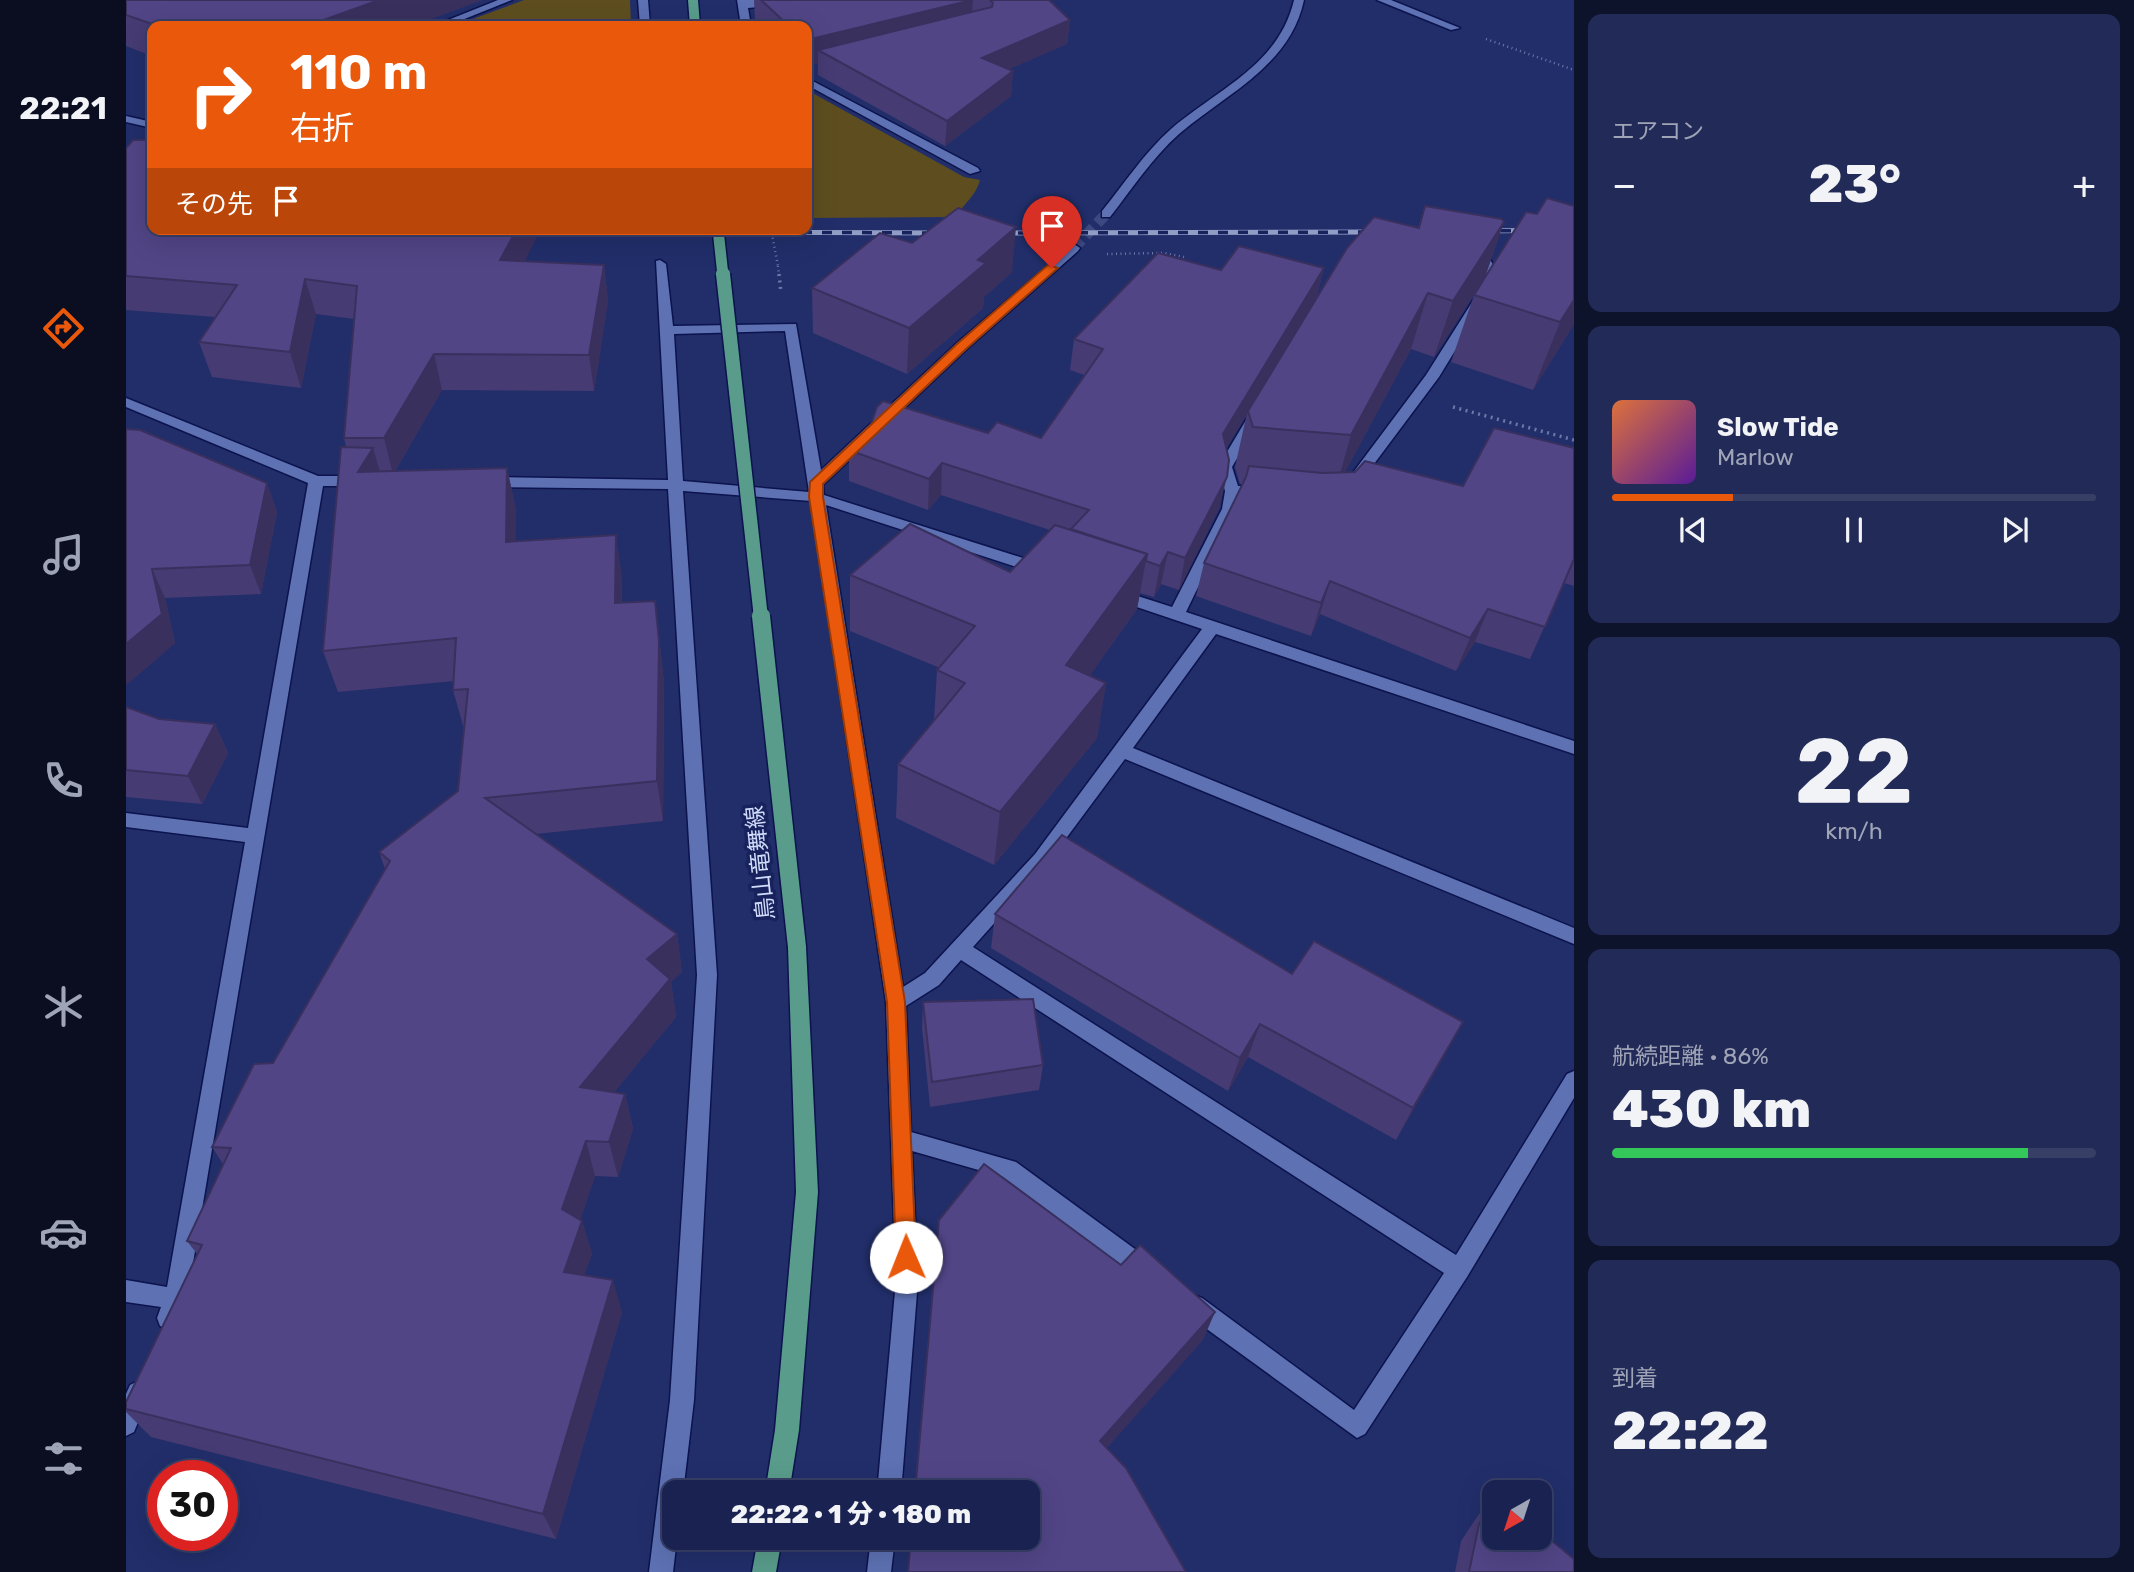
<!DOCTYPE html>
<html lang="ja">
<meta charset="utf-8">
<style>
body{margin:0;font-family:Rubik,"Noto Sans JP",sans-serif;background:#222a57;color:#f1f3f6;height:100vh;display:flex;flex-direction:column;font-size:26px;white-space:nowrap}
*{box-sizing:border-box;margin:0}
p{font-size:23px;color:#9fa4b7}
.icon{flex:none;width:38px;height:38px;fill:none;stroke:currentColor;stroke-width:2;stroke-linecap:round;stroke-linejoin:round}
.map{position:relative;flex:1;overflow:hidden}
.details{display:flex;flex-direction:column;gap:14px;padding:14px;background:#0e132c;width:560px}
.details>*{flex:none}
.hud{position:absolute;left:21px;top:21px;width:665px;height:214px;border-radius:14px;box-shadow:0 7px 28px #0002,0 0 0 2px #373f67;background:#ea580c;color:#fff;overflow:hidden}
.needle{width:46px;rotate:219deg}
.tools{position:absolute;left:1356px;top:1480px;display:grid;gap:14px}
.tools a{display:grid;place-items:center;width:70px;height:70px;border-radius:14px;background:#192250;box-shadow:0 7px 28px #0002,0 0 0 2px #373f67;font-size:35px}
.speed{position:absolute;left:21px;top:1460px;display:flex;gap:14px;font-size:35px;font-weight:700;text-align:center}
.speed>*{display:grid;place-content:center;width:91px;height:91px;border-radius:50%;background:#192250;box-shadow:0 7px 28px #0002,0 0 0 2px #373f67;line-height:1}
.speed .limit{border:10px solid #d22;background:#fff;color:#111}
.pin{position:absolute;display:grid;place-items:center;width:60px;height:60px;color:#fff;margin:-72px -30px;border-radius:50% 50% 50% 0;rotate:-45deg;box-shadow:0 0 7px #0007}
.pin .icon{rotate:45deg}
.me{position:absolute;width:77px;margin:-38px;rotate:359deg;stroke-linejoin:round;filter:drop-shadow(0 0 5px #0008)}
.turn{display:flex;align-items:center;gap:24px;height:147px;padding:0 28px;font-size:32px}
.turn .icon{width:91px;height:91px;stroke-width:2.5}
.turn b{display:block;font-size:49px;line-height:60px}
.then{display:flex;align-items:center;height:66px;padding:0 28px;background:#0003;gap:14px;font-size:26px}
.big{font-size:52px;font-weight:800;line-height:1.1}
.details .tile{flex:1;display:flex;flex-direction:column;justify-content:center;gap:10px;min-width:0;padding:0 24px;border-radius:14px;background:#222a57}
.details .dial{align-items:center;gap:0}
.dial b{font-size:91px;line-height:1}
.song{display:flex;align-items:center;gap:21px}
.cover{width:84px;height:84px;border-radius:10px;background:linear-gradient(135deg,hsl(20 70% 55%),hsl(270 70% 35%))}
.played{height:7px;border-radius:4px;background:linear-gradient(90deg,#ea580c 25%,#373f67 25%)}
.keys{display:flex;justify-content:space-around;direction:ltr}
.heat{display:flex;justify-content:space-between;align-items:center;font-size:38px;direction:ltr}
.charge{height:10px;border-radius:5px;background:linear-gradient(90deg,#34c759 86%,#373f67 0)}
.trip{position:absolute;left:536px;top:1480px;width:378px;height:70px;border-radius:14px;background:#192250;box-shadow:0 7px 28px #0002,0 0 0 2px #373f67;font-weight:800;line-height:70px;text-align:center}
main{display:flex;flex:1;min-height:0}
.dock{display:flex;flex-direction:column;width:126px;justify-content:space-around;align-items:center;background:#0a0e20;color:#9fa4b7}
.dock .icon{width:49px;height:49px}
.dock .on{color:#ea580c}
.dock b{font-size:32px;color:#f1f3f6}
.map>svg:first-child{display:block}
</style>
<main>
<nav class="dock">
<b>22:21</b>
<svg class="icon on" aria-label="directions" viewBox="0 0 24 24"><path d="M12 3l9 9-9 9-9-9zM9 14v-3h6M13 9l2 2-2 2"/></svg>
<svg class="icon" aria-label="music" viewBox="0 0 24 24"><path d="M9 18V5l10-2v13"/><circle cx="6" cy="18" r="3"/><circle cx="16" cy="16" r="3"/></svg>
<svg class="icon" aria-label="phone" viewBox="0 0 24 24"><path d="M5 4h4l2 5-3 2q2 4 5 5l2-3 5 2v4C11 20 4 13 5 4z"/></svg>
<svg class="icon" aria-label="climate" viewBox="0 0 24 24"><path d="M12 3v18M4 7l16 10M4 17L20 7"/></svg>
<svg class="icon" aria-label="car" viewBox="0 0 24 24"><path d="M5 17H2v-5l4-1 3-4h7l3 4 3 1v5h-3M9 17h6M6 11h13"/><circle cx="7" cy="17" r="2"/><circle cx="17" cy="17" r="2"/></svg>
<svg class="icon" aria-label="filters" viewBox="0 0 24 24"><path d="M4 7h16M4 17h16"/><circle cx="9" cy="7" r="2"/><circle cx="15" cy="17" r="2"/></svg>
</nav>
<div class="map">
<svg width="1448" height="1572" viewBox="0 0 1448 1572">
<rect width="100%" height="100%" fill="#212e6a"/>
<g fill="#5e4e1f">
<path d="M 398,0 L 504,0 L 505,26 L 328,26 Z"/>
<path d="M 681,90 L 838,177 L 854,180 C 850,196 838,203 830,217 L 681,218 Z"/>
</g>
<g fill="none" stroke-linecap="round" stroke-linejoin="round">
<path stroke="#3c4880" stroke-width="11" stroke-dasharray="11 6" stroke-linecap="butt" d="M 948,248 L 980,214"/>
<defs>
<g id="minor">
<path d="M 372,0 L 386,0 L 321,26 L 307,26 Z"/>
<path d="M 512,0 L 522,0 L 524,26 L 514,26 Z"/>
<path d="M 611,0 L 678,0 L 673,3 L 622,8 L 625,26 L 615,26 Z"/>
<path d="M 1168,0 L 1178,0 C 1164,66 1101,93 1053,134 C 1026,158 1006,189 984,217 L 976,217 L 976,211 C 998,184 1018,153 1045,129 C 1092,89 1153,65 1168,0 Z"/>
<path d="M 1251,0 L 1265,0 L 1334,28 L 1325,30 Z"/>
<path d="M 681,78 L 852,168 L 854,171 L 844,174 L 681,85 Z"/>
<path d="M 0,116 L 26,122 L 26,128 L 0,122 Z"/>
<path d="M 948,244 L 954,248 L 952,251 L 841,349 L 697,485 L 698,495 L 919,565 L 922,569 L 919,573 L 909,573 L 700,505 L 777,987 L 799,973 L 909,854 L 1076,629 L 984,598 L 982,594 L 990,589 L 1046,607 L 1096,509 L 1099,491 L 1092,467 L 1123,415 L 1128,414 L 1135,418 L 1106,467 L 1112,486 L 1136,486 L 1143,491 L 1136,496 L 1113,496 L 1110,509 L 1060,612 L 1448,741 L 1448,754 L 1090,634 L 1007,748 L 1448,928 L 1448,944 L 999,759 L 921,864 L 847,947 L 1330,1255 L 1441,1074 L 1448,1071 L 1448,1098 L 1341,1277 L 1239,1434 L 1231,1438 L 1060,1314 L 1057,1306 L 1060,1298 L 1068,1295 L 1076,1298 L 1228,1410 L 1318,1273 L 835,960 L 813,985 L 780,1006 L 785,1132 L 890,1162 L 1028,1263 L 1031,1270 L 1028,1277 L 1020,1281 L 1012,1277 L 877,1177 L 786,1151 L 792,1280 L 775,1493 L 751,1493 L 770,1280 L 760,1002 L 685,501 L 557,491 L 591,975 L 568,1400 L 557,1493 L 548,1493 L 548,1538 L 551,1538 L 547,1572 L 523,1572 L 544,1400 L 571,975 L 542,489 L 362,487 L 355,482 L 362,477 L 542,480 L 530,261 L 534,260 L 540,264 L 547,326 L 670,324 L 695,470 L 831,343 ZM 659,331 L 683,492 L 557,481 L 548,334 Z"/>
<path d="M 1346,250 L 1361,254 L 1374,277 L 1313,377 L 1233,484 L 1223,484 L 1221,481 L 1223,478 L 1300,375 L 1362,277 L 1352,260 L 1340,254 Z"/>
<path d="M 0,398 L 192,476 L 236,476 L 243,481 L 236,486 L 197,486 L 61,1299 L 50,1326 L 42,1329 L 34,1326 L 31,1318 L 35,1307 L 0,1302 L 0,1280 L 41,1287 L 119,842 L 0,827 L 0,813 L 122,828 L 182,483 L 0,407 Z"/>
<path d="M 12,1381 L 20,1385 L 24,1393 L 8,1432 L 0,1436 L 0,1394 L 4,1385 Z"/>
<path d="M 745,1538 L 769,1538 L 765,1572 L 741,1572 Z"/>
</g>
<g id="major">
<path d="M 562,0 L 572,0 L 574,26 L 564,26 Z"/>
<path d="M 671,939 L 678,941 L 680,947 L 692,1192 L 673,1430 L 663,1493 L 639,1493 L 649,1430 L 670,1192 L 662,947 L 664,941 Z"/>
<path d="M 632,1538 L 656,1538 L 650,1572 L 626,1572 Z"/>
</g>
</defs>
<use href="#minor" stroke="#0c134d" stroke-width="3"/>
<use href="#major" stroke="#0c134d" stroke-width="3"/>
<g stroke="#6c78a7" stroke-width="2.5" stroke-dasharray="1 3.5" stroke-linecap="butt">
<path d="M 1360,39 L 1448,70"/>
<path d="M 981,254 L 1038,253 L 1058,257"/>
<path d="M 652,266 L 653,276"/>
</g>
<g stroke="#6c78a7" stroke-width="3.5" stroke-dasharray="2 4.5" stroke-linecap="butt">
<path d="M 653,274 L 655,293"/>
<path d="M 1327,407 L 1448,440"/>
</g>
<use href="#minor" fill="#5d71b3" fill-rule="evenodd"/>
<use href="#major" fill="#599c8b" fill-rule="evenodd"/>
<defs>
<g id="rail">
<path d="M 396,231 L 816,233"/>
<path d="M 1355,231 L 1448,230"/>
<path d="M 872,233 L 1253,232"/>
</g>
</defs>
<use href="#rail" stroke="#929dc6" stroke-width="5"/>
<use href="#rail" stroke="#18235e" stroke-width="3.5" stroke-dasharray="10" stroke-linecap="butt"/>
<defs>
<path id="major-bridge-far2" d="M 592,229 L 597,276"/>
<path id="major-bridge-far1" d="M 597,274 L 635,618"/>
<path id="major-bridge" d="M 635,616 L 671,947"/>
</defs>
<use href="#major-bridge-far2" stroke="#0c134d" stroke-width="14" stroke-linecap="butt"/>
<use href="#major-bridge-far1" stroke="#0c134d" stroke-width="17" stroke-linecap="butt"/>
<use href="#major-bridge" stroke="#0c134d" stroke-width="21" stroke-linecap="butt"/>
<path stroke="#6c78a7" stroke-width="2.5" stroke-dasharray="1 3.5" stroke-linecap="butt" d="M 645,229 L 652,266"/>
<use href="#major-bridge-far2" stroke="#599c8b" stroke-width="11"/>
<use href="#major-bridge-far1" stroke="#599c8b" stroke-width="14"/>
<use href="#major-bridge" stroke="#599c8b" stroke-width="18"/>
</g>
<g fill="#463b73">
<path d="M 0,0 L 356,0 L 286,26 L 26,26 L 26,56 L 0,46 Z"/>
<path d="M 628,0 L 923,0 L 944,20 L 941,44 L 883,69 L 887,71 L 885,96 L 819,146 L 692,75 L 692,64 L 681,26 L 635,26 L 629,20 Z"/>
<path d="M 0,148 L 26,229 L 415,229 L 398,261 L 478,265 L 482,301 L 468,391 L 316,390 L 269,471 L 381,468 L 390,510 L 389,542 L 496,577 L 496,603 L 529,601 L 538,682 L 537,821 L 409,834 L 551,934 L 556,972 L 545,982 L 550,1017 L 488,1092 L 499,1094 L 507,1129 L 492,1177 L 469,1176 L 454,1220 L 456,1221 L 466,1254 L 458,1275 L 496,1312 L 430,1539 L 25,1437 L 0,1412 L 0,1409 L 71,1254 L 61,1241 L 97,1164 L 86,1147 L 147,1063 L 259,869 L 253,852 L 332,791 L 338,729 L 327,690 L 328,681 L 212,692 L 197,651 L 220,447 L 218,438 L 228,319 L 190,314 L 175,388 L 86,377 L 73,342 L 89,317 L 0,310 Z"/>
<path d="M 1299,206 L 1378,222 L 1359,277 L 1308,357 L 1285,349 L 1219,472 L 1337,486 L 1448,448 L 1448,586 L 1438,583 L 1404,659 L 1349,642 L 1330,671 L 1194,614 L 1185,636 L 1070,596 L 1078,563 L 1117,484 L 1114,484 L 1109,467 L 1121,413 L 1100,448 L 1093,508 L 1053,590 L 1035,584 L 1028,597 L 1014,593 L 1011,609 L 964,675 L 980,683 L 971,738 L 868,865 L 770,818 L 772,764 L 808,720 L 811,670 L 814,668 L 724,631 L 724,575 L 884,572 L 924,530 L 815,495 L 802,510 L 723,481 L 723,450 L 862,433 L 915,438 L 958,375 L 944,370 L 948,339 L 1095,270 L 1198,268 L 1190,299 L 1292,228 Z"/>
<path d="M 1448,206 L 1448,324 L 1407,390 L 1325,362 L 1348,295 L 1411,214 Z"/>
<path d="M 886,272 L 858,297 L 857,308 L 781,374 L 687,333 L 686,288 Z"/>
<path d="M 0,429 L 141,483 L 151,512 L 135,594 L 39,598 L 49,643 L 0,685 Z"/>
<path d="M 0,707 L 33,719 L 89,724 L 102,753 L 76,804 L 0,797 Z"/>
<path d="M 869,914 L 1166,974 L 1337,1022 L 1270,1140 L 1122,1057 L 1102,1091 L 865,948 Z"/>
<path d="M 797,1002 L 917,1065 L 913,1090 L 804,1107 L 796,1028 Z"/>
<path d="M 1368,1499 L 1368,1538 L 1448,1572 L 1329,1572 L 1335,1541 L 1353,1514 Z"/>
</g>
<g fill="#39305e">
<path d="M 253,0 L 356,0 L 286,26 L 181,26 Z"/>
<path d="M 847,0 L 845,27 L 692,50 L 692,64 L 681,67 L 681,40 Z"/>
<path d="M 944,20 L 941,44 L 854,82 L 856,58 Z"/>
<path d="M 887,71 L 885,96 L 819,146 L 821,121 Z"/>
<path d="M 1378,222 L 1359,277 L 1308,357 L 1327,301 Z"/>
<path d="M 890,227 L 886,272 L 858,297 L 857,308 L 781,374 L 783,328 L 852,260 Z"/>
<path d="M 391,229 L 415,229 L 381,296 L 374,260 Z"/>
<path d="M 478,265 L 482,301 L 468,391 L 463,355 Z"/>
<path d="M 1198,268 L 1190,299 L 1090,466 L 1097,434 Z"/>
<path d="M 179,279 L 190,314 L 175,388 L 164,352 Z"/>
<path d="M 1302,293 L 1285,349 L 1209,491 L 1225,435 Z"/>
<path d="M 1448,300 L 1448,324 L 1407,390 L 1434,322 Z"/>
<path d="M 308,354 L 316,390 L 267,474 L 258,438 Z"/>
<path d="M 247,448 L 259,489 L 232,472 Z"/>
<path d="M 816,463 L 815,495 L 802,510 L 803,479 Z"/>
<path d="M 381,468 L 390,510 L 389,584 L 380,542 Z"/>
<path d="M 1101,477 L 1093,508 L 1053,590 L 1059,558 Z"/>
<path d="M 141,483 L 151,512 L 135,594 L 124,565 Z"/>
<path d="M 490,535 L 496,577 L 495,645 L 489,603 Z"/>
<path d="M 1042,552 L 1035,584 L 1028,597 L 1034,566 Z"/>
<path d="M 1021,554 L 1011,609 L 932,720 L 940,665 Z"/>
<path d="M 26,569 L 39,598 L 49,643 L 0,685 L 0,644 Z"/>
<path d="M 1204,581 L 1194,614 L 1185,636 L 1195,603 Z"/>
<path d="M 529,601 L 538,682 L 537,821 L 531,781 Z"/>
<path d="M 1362,609 L 1349,642 L 1330,671 L 1344,638 Z"/>
<path d="M 980,683 L 971,738 L 868,865 L 874,812 Z"/>
<path d="M 89,724 L 102,753 L 76,804 L 62,776 Z"/>
<path d="M 551,934 L 556,972 L 545,982 L 550,1017 L 463,1123 L 454,1087 L 521,959 Z"/>
<path d="M 1337,1022 L 1319,1055 L 1270,1140 L 1287,1108 Z"/>
<path d="M 1134,1024 L 1122,1057 L 1102,1091 L 1114,1058 Z"/>
<path d="M 499,1094 L 507,1129 L 492,1177 L 483,1142 Z"/>
<path d="M 460,1141 L 469,1176 L 447,1242 L 436,1209 Z"/>
<path d="M 456,1221 L 466,1254 L 448,1304 L 438,1272 Z"/>
<path d="M 487,1280 L 496,1312 L 430,1539 L 417,1514 Z"/>
<path d="M 1089,1312 L 1077,1340 L 965,1466 L 974,1441 Z"/>
</g>
<g fill="#514586" stroke="#39305e" stroke-width="2">
<path d="M 0,0 L 253,0 L 181,26 L 32,26 L 0,15 Z"/>
<path d="M 635,0 L 846,0 L 681,40 L 681,26 L 663,26 Z"/>
<path d="M 864,0 L 923,0 L 944,20 L 856,58 L 887,71 L 821,121 L 692,50 L 866,7 L 867,3 Z"/>
<path d="M 7,140 L 26,140 L 26,229 L 391,229 L 374,260 L 478,265 L 463,355 L 308,354 L 258,438 L 218,438 L 231,286 L 179,279 L 164,352 L 73,342 L 111,285 L 0,276 L 0,148 Z"/>
<path d="M 1421,198 L 1448,206 L 1448,300 L 1434,322 L 1348,295 L 1400,212 L 1411,214 Z"/>
<path d="M 1299,206 L 1376,219 L 1378,222 L 1327,301 L 1302,293 L 1225,435 L 1127,427 L 1122,411 L 1221,248 L 1248,217 L 1293,228 Z"/>
<path d="M 832,208 L 890,227 L 852,260 L 860,263 L 783,328 L 686,288 L 754,233 L 786,243 Z"/>
<path d="M 1113,246 L 1198,268 L 1097,434 L 1103,460 L 1101,477 L 1059,558 L 1042,552 L 1034,566 L 1020,561 L 1021,554 L 945,529 L 963,510 L 816,463 L 803,479 L 723,450 L 744,427 L 751,407 L 757,401 L 862,433 L 871,422 L 915,438 L 977,349 L 948,339 L 1032,253 L 1095,270 Z"/>
<path d="M 1368,428 L 1448,448 L 1448,559 L 1419,627 L 1362,609 L 1344,638 L 1204,581 L 1195,603 L 1078,563 L 1120,477 L 1123,466 L 1196,473 L 1229,472 L 1239,461 L 1337,486 Z"/>
<path d="M 0,429 L 14,430 L 141,483 L 124,565 L 26,569 L 36,614 L 0,644 Z"/>
<path d="M 215,447 L 247,448 L 232,472 L 381,468 L 380,542 L 490,535 L 489,603 L 529,601 L 533,641 L 531,781 L 359,798 L 551,934 L 521,959 L 544,979 L 454,1087 L 499,1094 L 483,1142 L 460,1141 L 436,1209 L 456,1221 L 438,1272 L 487,1280 L 417,1514 L 0,1409 L 0,1402 L 76,1245 L 61,1241 L 105,1148 L 86,1147 L 128,1064 L 147,1063 L 264,861 L 253,852 L 332,791 L 342,689 L 327,690 L 330,638 L 197,651 Z"/>
<path d="M 784,524 L 884,572 L 929,525 L 1021,554 L 940,665 L 980,683 L 874,812 L 772,764 L 839,683 L 811,670 L 849,626 L 724,575 Z"/>
<path d="M 0,707 L 33,719 L 89,724 L 62,776 L 0,770 Z"/>
<path d="M 936,835 L 1166,974 L 1188,941 L 1337,1022 L 1287,1108 L 1134,1024 L 1114,1058 L 869,914 Z"/>
<path d="M 907,999 L 917,1065 L 806,1082 L 797,1002 Z"/>
<path d="M 858,1164 L 995,1265 L 1014,1245 L 1089,1312 L 974,1441 L 1000,1468 L 1060,1572 L 782,1572 L 785,1538 L 901,1538 L 901,1493 L 789,1493 L 813,1220 Z"/>
<path d="M 1368,1501 L 1368,1538 L 1414,1538 L 1414,1531 L 1448,1559 L 1448,1572 L 1343,1572 L 1353,1524 Z"/>
</g>
<path fill="#ea580c" stroke="#983908" stroke-width="2" d="M 922,265 L 932,268 L 840,349 L 697,484 L 697,497 L 779,1002 L 790,1257 L 787,1264 L 780,1266 L 773,1264 L 770,1257 L 761,1002 L 683,497 L 684,482 L 831,344 Z"/>
<g text-anchor="middle" stroke-width="7" stroke-linejoin="round" paint-order="stroke">
<g font-size="23" fill="#d2dcfa" stroke="#18235e">
<text transform="translate(634 863) rotate(-96)" y="8">鳥山竜舞線</text>
</g>
</g>
</svg>
<div class="tools">
<a><svg class="needle" viewBox="-14 -14 28 28"><path d="M0-13l5 13h-10z" fill="#e53935"/><path d="M0 13l5-13h-10z" fill="#9fa4b7"/></svg></a>
</div>
<div class="speed"><div class="limit">30</div></div>
<div class="pin" style="left:926px;top:268px;background:#d93025"><svg class="icon" aria-label="arrive" viewBox="0 0 24 24"><path d="M6 21V4h12l-3 4 3 4H6"/></svg></div>
<svg class="me" style="left:780px;top:1257px" viewBox="-20 -20 40 40"><circle r="19" fill="#fff"/><path d="M0-13L10 11 0 6-10 11z" fill="#ea580c"/></svg>
<div class="trip">22:22 · 1 分 · 180 m</div>
<div class="hud">
<div class="turn"><svg class="icon" aria-label="right" viewBox="0 0 24 24"><path d="M7 20v-9h11M14 6l5 5-5 5"/></svg><div><b>110 m</b>右折</div></div>
<div class="then">その先<svg class="icon" aria-label="arrive" viewBox="0 0 24 24"><path d="M6 21V4h12l-3 4 3 4H6"/></svg></div>
</div>
</div>
<section class="details">
<div class="tile"><p>エアコン</p>
<div class="heat"><a>−</a><b class="big">23°</b><a>+</a></div>
</div>
<div class="tile">
<div class="song"><i class="cover"></i><div><b>Slow Tide</b><p>Marlow</p></div></div>
<div class="played"></div>
<div class="keys"><svg class="icon" aria-label="previous" viewBox="0 0 24 24"><path d="M18 5L8 12l10 7zM5 5v14"/></svg><svg class="icon" aria-label="pause" viewBox="0 0 24 24"><path d="M8 5v14M16 5v14"/></svg><svg class="icon" aria-label="next" viewBox="0 0 24 24"><path d="M6 5l10 7-10 7zM19 5v14"/></svg></div>
</div>
<div class="tile dial"><b>22</b><p>km/h</p></div>
<div class="tile"><p>航続距離 · 86%</p><b class="big">430 km</b><div class="charge"></div></div>
<div class="tile"><p>到着</p><b class="big">22:22</b></div>
</section>
</main>
